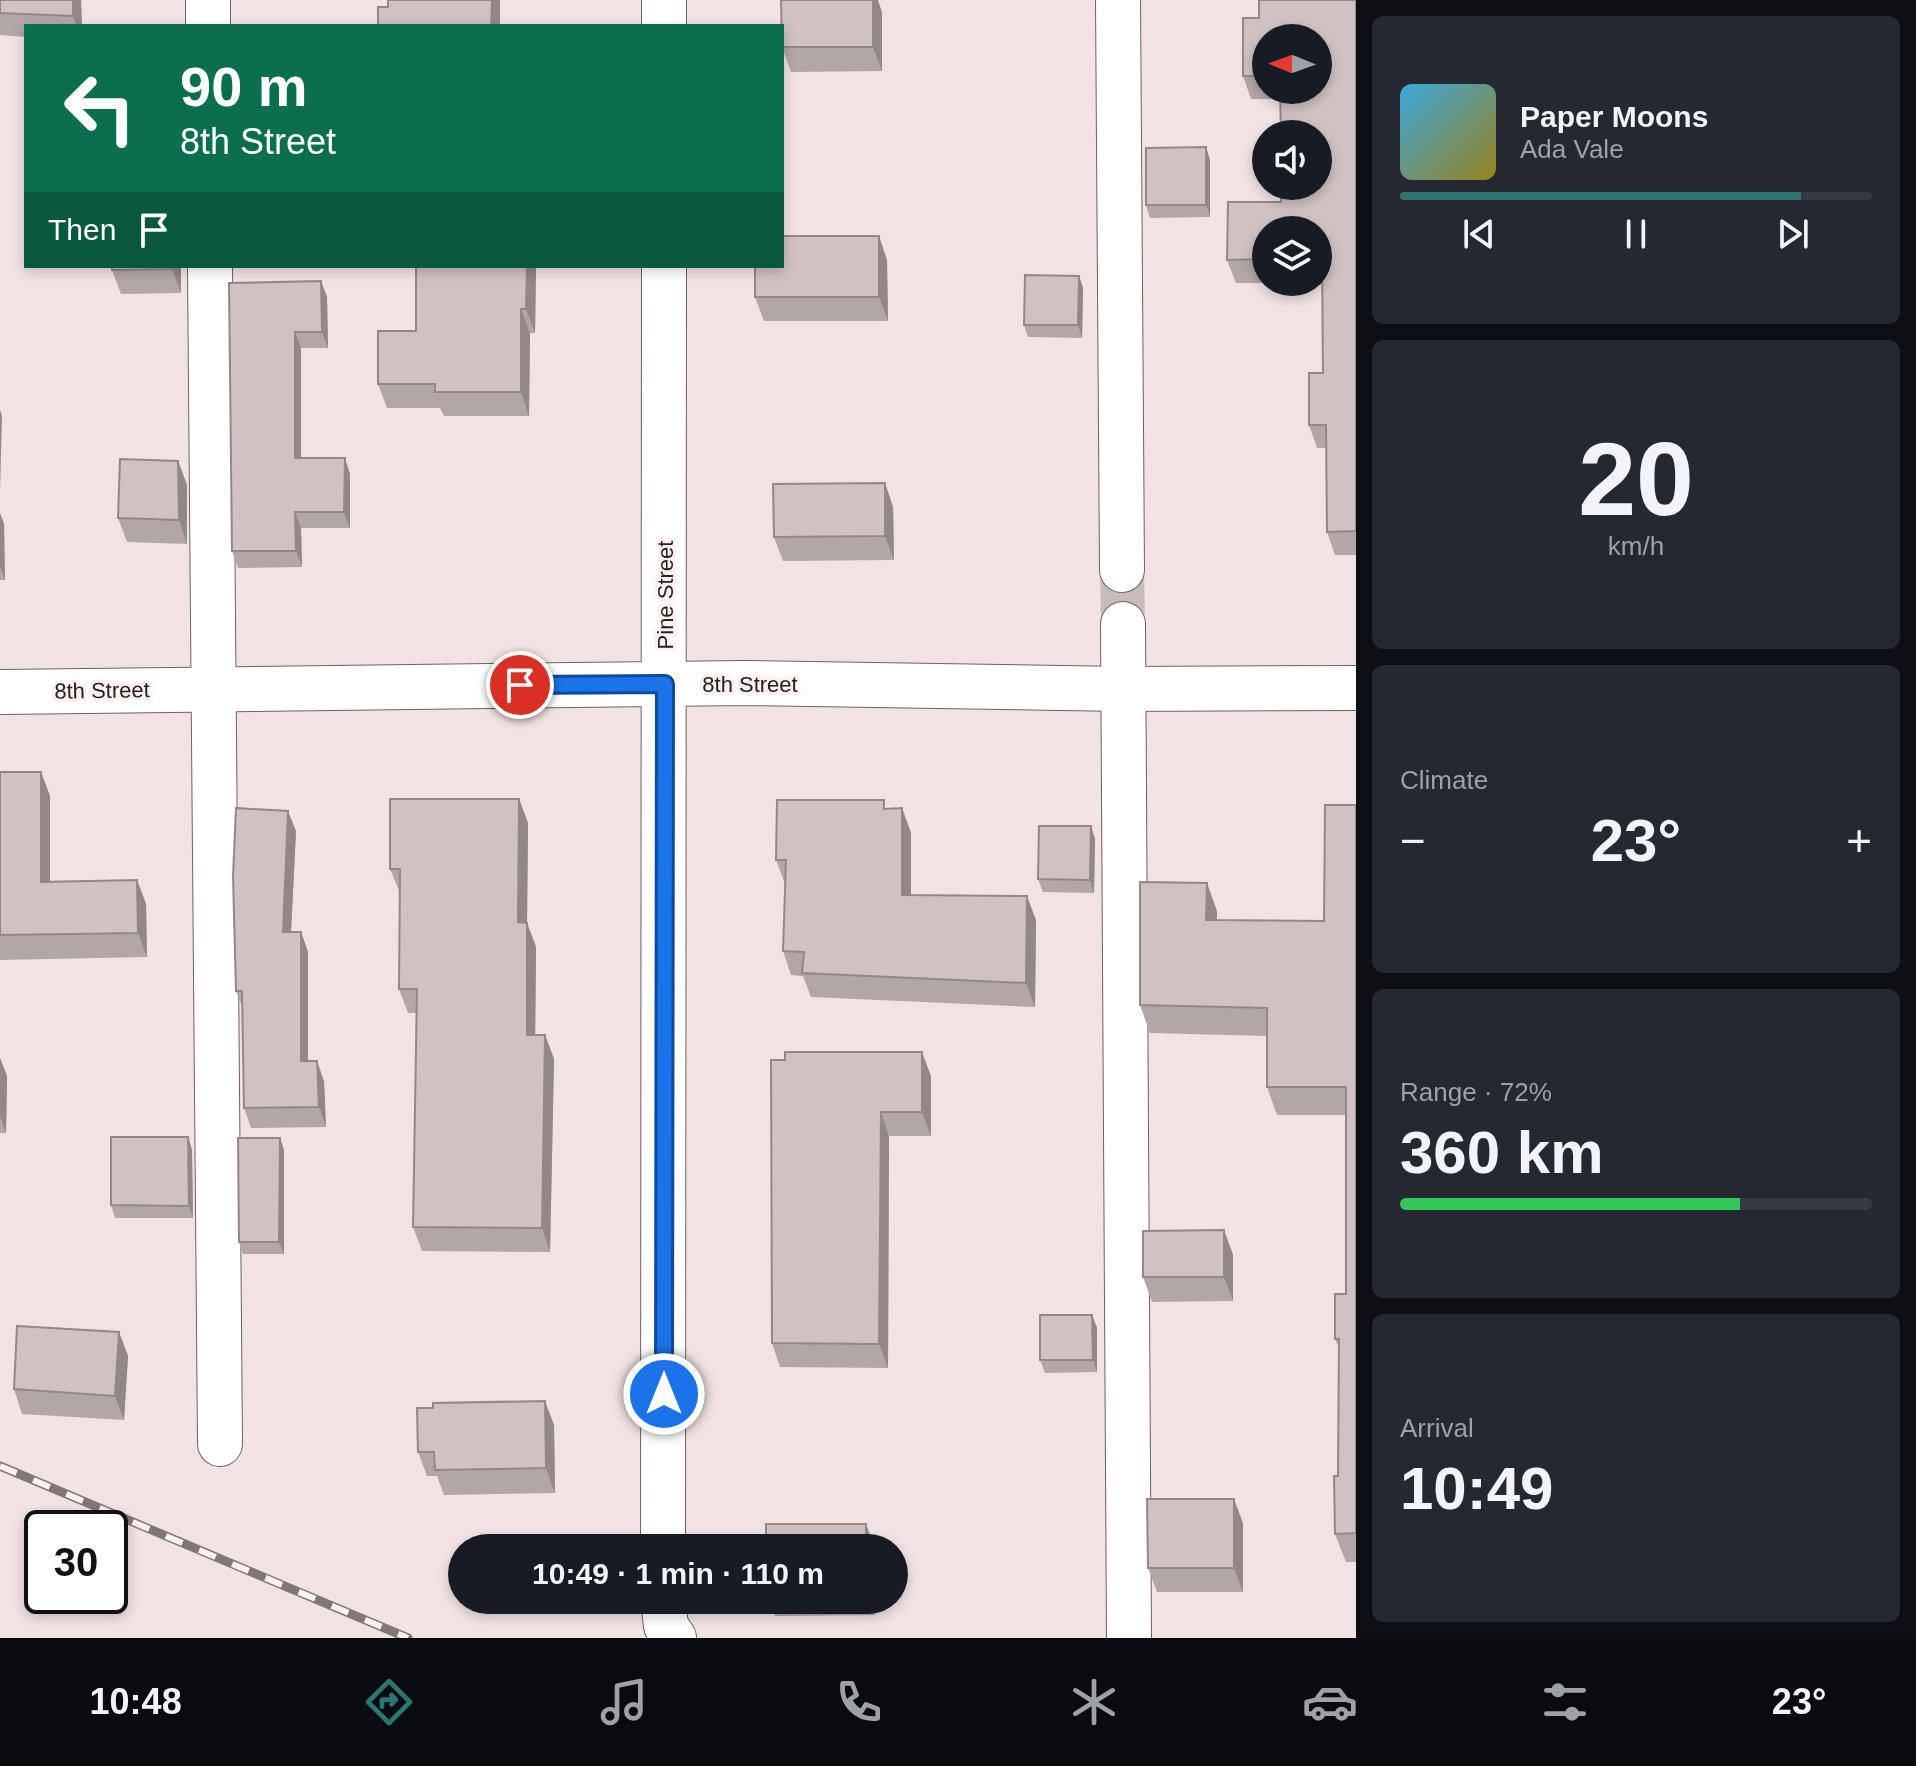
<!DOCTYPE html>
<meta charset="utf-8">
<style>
body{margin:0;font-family:Helvetica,sans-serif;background:#242831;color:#f1f3f6;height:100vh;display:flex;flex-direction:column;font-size:30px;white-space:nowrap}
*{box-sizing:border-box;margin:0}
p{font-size:26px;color:#9ea1a6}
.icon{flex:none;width:44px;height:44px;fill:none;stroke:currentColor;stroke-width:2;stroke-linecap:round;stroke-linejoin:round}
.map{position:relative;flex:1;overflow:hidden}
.sheet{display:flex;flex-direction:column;gap:16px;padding:16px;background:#0d0f14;width:560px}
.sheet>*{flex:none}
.hud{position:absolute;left:24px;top:24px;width:760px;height:244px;border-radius:0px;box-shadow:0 4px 12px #0003;background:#0b6e4f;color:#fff;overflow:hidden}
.needle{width:52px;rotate:271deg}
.fabs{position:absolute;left:1252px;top:24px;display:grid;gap:16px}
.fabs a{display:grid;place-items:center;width:80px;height:80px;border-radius:50%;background:#171b24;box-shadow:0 4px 12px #0003;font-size:40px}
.speed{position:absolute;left:24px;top:1510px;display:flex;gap:16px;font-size:40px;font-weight:700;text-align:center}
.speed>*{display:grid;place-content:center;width:104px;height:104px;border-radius:50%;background:#171b24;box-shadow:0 4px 12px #0003;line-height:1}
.speed .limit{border:4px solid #111;border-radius:12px;background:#fff;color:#111}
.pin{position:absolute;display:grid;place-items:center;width:68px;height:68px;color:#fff;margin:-34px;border:4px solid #fff;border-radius:50%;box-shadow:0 2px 8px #0007}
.me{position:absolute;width:88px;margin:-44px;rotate:0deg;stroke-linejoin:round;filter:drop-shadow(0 0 6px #0008)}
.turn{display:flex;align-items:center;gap:28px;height:168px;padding:0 24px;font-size:36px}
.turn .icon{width:104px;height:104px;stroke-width:2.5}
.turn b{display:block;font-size:56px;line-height:68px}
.then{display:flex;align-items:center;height:76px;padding:0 24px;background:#0003;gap:16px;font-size:30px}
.big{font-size:60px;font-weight:600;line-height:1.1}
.sheet .card{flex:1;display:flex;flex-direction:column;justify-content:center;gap:12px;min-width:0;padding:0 28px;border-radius:12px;background:#242831}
.sheet .dial{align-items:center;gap:0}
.dial b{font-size:104px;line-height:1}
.song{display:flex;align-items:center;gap:24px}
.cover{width:96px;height:96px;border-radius:12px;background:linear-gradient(135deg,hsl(200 70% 55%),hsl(50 70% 35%))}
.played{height:8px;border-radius:4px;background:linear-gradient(90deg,#2c7571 85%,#363941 85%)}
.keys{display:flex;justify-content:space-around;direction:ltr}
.heat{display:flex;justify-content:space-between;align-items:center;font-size:44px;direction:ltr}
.charge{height:12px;border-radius:6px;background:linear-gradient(90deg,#34c759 72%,#363941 0)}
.trip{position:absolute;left:448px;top:1534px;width:460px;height:80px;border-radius:40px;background:#171b24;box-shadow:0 4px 12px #0003;font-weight:600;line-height:80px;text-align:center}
.dock{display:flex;height:128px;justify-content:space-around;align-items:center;background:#090b0e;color:#9ea1a6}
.dock .icon{width:56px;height:56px}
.dock .on{color:#2c7571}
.dock b{font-size:36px;color:#f1f3f6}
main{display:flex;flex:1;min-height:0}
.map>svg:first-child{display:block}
</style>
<main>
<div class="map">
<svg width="1356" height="1638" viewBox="0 0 1356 1638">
<rect width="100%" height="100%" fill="#f1e3e3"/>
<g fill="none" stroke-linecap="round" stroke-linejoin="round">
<path stroke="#c8bcbc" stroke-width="44" stroke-dasharray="44 22" stroke-linecap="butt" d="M 1122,570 L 1123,624"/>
<defs>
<g id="minor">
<path d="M 208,0 L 208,26"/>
<path d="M 664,0 L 664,26"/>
<path d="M 1118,0 L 1122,570"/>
<path d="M 210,266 L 220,1444"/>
<path d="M 1123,624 L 1129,1638"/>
<path d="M 0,692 L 746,683 L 1124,689 L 1356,688"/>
<path d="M 663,1548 L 664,266"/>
<path d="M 663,1600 L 666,1626 L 674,1638"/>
</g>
</defs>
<use href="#minor" stroke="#6e6262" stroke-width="46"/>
<use href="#minor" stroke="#fff" stroke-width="44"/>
<defs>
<path id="rail" d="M 0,1466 L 408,1638"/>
</defs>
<use href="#rail" stroke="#807777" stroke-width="9"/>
<use href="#rail" stroke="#fef1f0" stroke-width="6" stroke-dasharray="18" stroke-linecap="butt"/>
</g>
<g fill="#b2a7a6" fill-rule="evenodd">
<path d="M 0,0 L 81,0 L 82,26 L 26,26 L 26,37 L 0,35 Z"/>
<path d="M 1356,0 L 1356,555 L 1335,555 L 1327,532 L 1326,448 L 1317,448 L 1309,425 L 1323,373 L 1322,283 L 1236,283 L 1227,260 L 1281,202 L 1280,99 L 1251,99 L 1243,76 L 1259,18 ZM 1266,38 L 1318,90 L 1266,90 ZM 1266,230 L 1318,230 L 1318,282 L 1266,282 Z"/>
<path d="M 882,12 L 882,71 L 791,72 L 782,47 Z"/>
<path d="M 1206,147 L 1210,160 L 1210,217 L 1150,218 L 1146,205 Z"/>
<path d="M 887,260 L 888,321 L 764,321 L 755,297 Z"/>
<path d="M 112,266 L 181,266 L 181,293 L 121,294 L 112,270 Z"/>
<path d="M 416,266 L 536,266 L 535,333 L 530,333 L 529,416 L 444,416 L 440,408 L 387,408 L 378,384 L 416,331 Z"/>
<path d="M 1079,276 L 1083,288 L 1082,338 L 1028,337 L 1024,325 Z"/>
<path d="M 321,281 L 327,297 L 328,348 L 301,348 L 301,458 L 350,474 L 350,528 L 301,528 L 302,567 L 238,568 L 232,551 L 229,283 Z"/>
<path d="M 178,461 L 187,485 L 187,544 L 127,542 L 118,518 Z"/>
<path d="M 885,483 L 893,507 L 894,560 L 783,561 L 774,537 Z"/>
<path d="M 0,513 L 4,524 L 5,580 L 0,580 Z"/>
<path d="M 0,772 L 41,772 L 50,796 L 50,881 L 137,880 L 146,904 L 147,957 L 0,960 Z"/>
<path d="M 519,799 L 528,823 L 527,923 L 536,947 L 535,1035 L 545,1035 L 554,1059 L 550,1252 L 422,1251 L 413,1227 L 416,1013 L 408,1013 L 399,989 L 400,893 L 390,869 Z"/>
<path d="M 1356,805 L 1356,1562 L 1346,1562 L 1335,1534 L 1338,1476 L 1339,1348 L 1335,1339 L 1346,1294 L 1346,1115 L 1277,1115 L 1267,1087 L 1267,1036 L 1150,1033 L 1140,1005 L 1217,911 L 1217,920 L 1324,921 Z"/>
<path d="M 902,808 L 911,833 L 911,895 L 1036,920 L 1035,1007 L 811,997 L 803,976 L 791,975 L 783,951 L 785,884 L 776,860 L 888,809 Z"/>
<path d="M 1091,826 L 1095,839 L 1094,893 L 1043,892 L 1038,879 Z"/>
<path d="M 296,831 L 291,932 L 301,932 L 308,952 L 308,1061 L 324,1081 L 326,1127 L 251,1128 L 244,1108 L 242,1006 L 236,991 Z"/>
<path d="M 0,1058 L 7,1076 L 6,1133 L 0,1133 Z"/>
<path d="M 771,1060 L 931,1076 L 931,1136 L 889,1136 L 888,1368 L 780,1367 L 772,1343 Z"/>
<path d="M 188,1137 L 192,1150 L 193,1218 L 115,1218 L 111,1205 Z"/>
<path d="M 280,1138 L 284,1150 L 284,1254 L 243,1254 L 239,1242 Z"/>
<path d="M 1224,1230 L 1233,1255 L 1233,1301 L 1152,1302 L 1143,1277 Z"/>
<path d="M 1092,1315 L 1097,1328 L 1097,1372 L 1045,1373 L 1040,1360 Z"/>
<path d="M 119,1332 L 128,1356 L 124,1420 L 22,1414 L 14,1389 Z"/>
<path d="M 554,1425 L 555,1493 L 444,1495 L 437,1476 L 427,1476 L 418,1452 Z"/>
<path d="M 1243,1523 L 1243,1592 L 1157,1592 L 1148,1568 Z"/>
<path d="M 769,1600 L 875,1600 L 875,1615 L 775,1616 Z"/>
</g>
<g fill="#918887">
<path d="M 73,0 L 81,0 L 82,26 L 77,26 L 73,16 Z"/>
<path d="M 492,0 L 500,0 L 500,26 L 491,26 Z"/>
<path d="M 873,0 L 878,0 L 882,12 L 882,71 L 873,47 Z"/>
<path d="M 1206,147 L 1210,160 L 1210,217 L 1206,205 Z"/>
<path d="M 879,236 L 887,260 L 888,321 L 879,297 Z"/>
<path d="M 172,266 L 181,266 L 181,293 L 172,269 Z"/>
<path d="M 527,266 L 536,266 L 535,333 L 526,309 Z"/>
<path d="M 1079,276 L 1083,288 L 1082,338 L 1078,325 Z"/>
<path d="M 321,281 L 327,297 L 328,348 L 322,332 Z"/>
<path d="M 521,309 L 530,333 L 529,416 L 521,392 Z"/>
<path d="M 295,332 L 301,348 L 301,474 L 295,458 Z"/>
<path d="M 0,410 L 2,416 L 0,491 Z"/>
<path d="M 345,458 L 350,474 L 350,528 L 344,512 Z"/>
<path d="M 178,461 L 187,485 L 187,544 L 179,520 Z"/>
<path d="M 885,483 L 893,507 L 894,560 L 885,536 Z"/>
<path d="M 295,512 L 301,528 L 302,567 L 296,551 Z"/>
<path d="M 0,513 L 4,524 L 5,580 L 0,567 Z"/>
<path d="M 41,772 L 50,796 L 50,906 L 41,882 Z"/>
<path d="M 519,799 L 528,823 L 527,923 L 536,947 L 535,1059 L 527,1035 L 518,922 Z"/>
<path d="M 902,808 L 911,833 L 911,919 L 902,895 Z"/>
<path d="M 288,811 L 296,831 L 290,952 L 283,932 Z"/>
<path d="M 1091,826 L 1095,839 L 1094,893 L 1090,880 Z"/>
<path d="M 137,880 L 146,904 L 147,957 L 138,933 Z"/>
<path d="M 1207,883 L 1217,911 L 1216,948 L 1206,920 Z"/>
<path d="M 1027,896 L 1036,920 L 1035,1007 L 1026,983 Z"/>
<path d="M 301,932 L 308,952 L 308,1081 L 301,1061 Z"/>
<path d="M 545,1035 L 554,1059 L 550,1252 L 542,1228 Z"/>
<path d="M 922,1052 L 931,1076 L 931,1136 L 922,1112 Z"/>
<path d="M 0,1058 L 7,1076 L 6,1133 L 0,1116 Z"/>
<path d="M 317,1061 L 324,1081 L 326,1127 L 319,1107 Z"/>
<path d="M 881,1112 L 889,1136 L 888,1368 L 879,1344 Z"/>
<path d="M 188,1137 L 192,1150 L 193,1218 L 189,1206 Z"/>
<path d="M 280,1138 L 284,1150 L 284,1254 L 279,1242 Z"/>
<path d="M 1224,1230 L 1233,1255 L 1233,1301 L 1224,1277 Z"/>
<path d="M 1092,1315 L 1097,1328 L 1097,1372 L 1093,1360 Z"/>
<path d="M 119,1332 L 128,1356 L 124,1420 L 115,1396 Z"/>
<path d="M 545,1401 L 554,1425 L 555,1493 L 546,1468 Z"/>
<path d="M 1234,1499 L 1243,1523 L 1243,1592 L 1234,1568 Z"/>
<path d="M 866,1524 L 875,1548 L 866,1548 Z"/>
<path d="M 869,1600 L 875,1600 L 875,1615 Z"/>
</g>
<g fill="#cfc2c1" stroke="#918887" stroke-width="2">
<path d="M 0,0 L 73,0 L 73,16 L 0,13 Z"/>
<path d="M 388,0 L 492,0 L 491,26 L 378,26 L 378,7 L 388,7 Z"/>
<path d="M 781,0 L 873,0 L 873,47 L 782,47 Z"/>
<path d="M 1259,0 L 1356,0 L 1356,531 L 1327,532 L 1326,425 L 1309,425 L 1309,373 L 1323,373 L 1322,259 L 1318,259 L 1318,230 L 1266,230 L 1266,259 L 1227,260 L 1228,202 L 1281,202 L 1281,186 L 1318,186 L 1318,134 L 1281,134 L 1280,90 L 1318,90 L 1318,38 L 1266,38 L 1266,76 L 1243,76 L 1243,18 L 1259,18 Z"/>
<path d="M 1206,147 L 1206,205 L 1146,205 L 1146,148 Z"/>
<path d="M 782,236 L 879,236 L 879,297 L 755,297 L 755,266 L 782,266 Z"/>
<path d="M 112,266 L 172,266 L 172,269 L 112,270 Z"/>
<path d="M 416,266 L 527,266 L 526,309 L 521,309 L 521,392 L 435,392 L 435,384 L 378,384 L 378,331 L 416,331 Z"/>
<path d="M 1025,275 L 1079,276 L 1078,325 L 1024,325 Z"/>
<path d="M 321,281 L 322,332 L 295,332 L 295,458 L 345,458 L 344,512 L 295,512 L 296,551 L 232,551 L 229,283 Z"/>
<path d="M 120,459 L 178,461 L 179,520 L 118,518 Z"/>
<path d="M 885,483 L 885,536 L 774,537 L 773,484 Z"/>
<path d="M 0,772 L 41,772 L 41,882 L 137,880 L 138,933 L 0,935 Z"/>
<path d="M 390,799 L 519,799 L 518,922 L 527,923 L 527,1035 L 545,1035 L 542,1228 L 413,1227 L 417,989 L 399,989 L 400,869 L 390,869 Z"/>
<path d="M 777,800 L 884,800 L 884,809 L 902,808 L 902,895 L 1027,896 L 1026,983 L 802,973 L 804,952 L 783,951 L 786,860 L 776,860 Z"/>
<path d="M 1325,805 L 1356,805 L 1356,1533 L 1335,1534 L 1334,1476 L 1338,1476 L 1339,1339 L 1335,1339 L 1335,1294 L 1346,1294 L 1346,1087 L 1267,1087 L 1267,1008 L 1140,1005 L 1140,882 L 1207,883 L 1206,920 L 1324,921 Z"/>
<path d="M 236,808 L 288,811 L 283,932 L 301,932 L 301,1061 L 317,1061 L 319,1107 L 244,1108 L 242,991 L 236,991 L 233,876 Z"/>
<path d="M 1039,826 L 1091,826 L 1090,880 L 1038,879 Z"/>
<path d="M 785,1052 L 922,1052 L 922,1112 L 881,1112 L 879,1344 L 772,1343 L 771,1060 L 785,1060 Z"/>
<path d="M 111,1137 L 188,1137 L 189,1206 L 111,1205 Z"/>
<path d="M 238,1138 L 280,1138 L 279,1242 L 239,1242 Z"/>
<path d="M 1224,1230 L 1224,1277 L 1143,1277 L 1143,1231 Z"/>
<path d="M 1040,1315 L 1092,1315 L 1093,1360 L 1040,1360 Z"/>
<path d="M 17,1326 L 119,1332 L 115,1396 L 14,1389 Z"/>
<path d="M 545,1401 L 546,1468 L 435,1470 L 434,1452 L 418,1452 L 417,1408 L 433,1408 L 433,1403 Z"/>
<path d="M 1147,1499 L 1234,1499 L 1234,1568 L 1148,1568 Z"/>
<rect x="766" y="1524" width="100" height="24"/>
</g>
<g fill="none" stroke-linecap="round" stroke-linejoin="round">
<defs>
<path id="route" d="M 520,685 L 665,684 L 664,1394"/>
</defs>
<use href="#route" stroke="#114b97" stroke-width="20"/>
<use href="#route" stroke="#1a73e8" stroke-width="14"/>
</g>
<g text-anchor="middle" stroke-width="7" stroke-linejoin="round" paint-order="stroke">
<g font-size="22" fill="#262121" stroke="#fef1f0">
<text transform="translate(665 595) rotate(-90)" y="8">Pine Street</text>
<text x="750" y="692">8th Street</text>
<text transform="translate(102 690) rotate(-1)" y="8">8th Street</text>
</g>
</g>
</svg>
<div class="fabs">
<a><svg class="needle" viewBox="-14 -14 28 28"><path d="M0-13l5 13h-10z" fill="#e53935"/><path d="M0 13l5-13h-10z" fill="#9ea1a6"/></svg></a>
<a><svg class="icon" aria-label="sound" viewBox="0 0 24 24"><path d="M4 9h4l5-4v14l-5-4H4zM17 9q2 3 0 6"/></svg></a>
<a><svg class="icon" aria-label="layers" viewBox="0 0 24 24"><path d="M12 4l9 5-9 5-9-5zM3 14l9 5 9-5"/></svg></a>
</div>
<div class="speed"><div class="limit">30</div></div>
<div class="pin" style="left:520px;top:685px;background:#d93025"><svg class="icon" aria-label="arrive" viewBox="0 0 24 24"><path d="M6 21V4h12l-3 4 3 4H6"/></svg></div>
<svg class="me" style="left:664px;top:1394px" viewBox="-20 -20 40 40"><circle r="17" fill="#1a73e8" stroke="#fff" stroke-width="3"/><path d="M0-11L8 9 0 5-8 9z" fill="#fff"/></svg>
<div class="trip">10:49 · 1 min · 110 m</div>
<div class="hud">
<div class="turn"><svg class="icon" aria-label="left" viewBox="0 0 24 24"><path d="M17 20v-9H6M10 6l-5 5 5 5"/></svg><div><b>90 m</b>8th Street</div></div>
<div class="then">Then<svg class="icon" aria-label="arrive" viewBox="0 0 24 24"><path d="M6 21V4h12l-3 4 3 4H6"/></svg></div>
</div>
</div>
<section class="sheet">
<div class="card">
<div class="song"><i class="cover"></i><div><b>Paper Moons</b><p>Ada Vale</p></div></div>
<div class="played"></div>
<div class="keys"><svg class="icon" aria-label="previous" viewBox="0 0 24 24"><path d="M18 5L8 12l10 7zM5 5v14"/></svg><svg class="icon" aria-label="pause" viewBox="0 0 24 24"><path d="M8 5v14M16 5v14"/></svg><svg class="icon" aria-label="next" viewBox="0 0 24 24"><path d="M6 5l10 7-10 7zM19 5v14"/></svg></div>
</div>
<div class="card dial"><b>20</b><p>km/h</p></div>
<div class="card"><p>Climate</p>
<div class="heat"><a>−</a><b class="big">23°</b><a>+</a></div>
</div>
<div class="card"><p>Range · 72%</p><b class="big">360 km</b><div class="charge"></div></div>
<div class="card"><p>Arrival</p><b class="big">10:49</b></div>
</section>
</main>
<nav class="dock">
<b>10:48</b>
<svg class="icon on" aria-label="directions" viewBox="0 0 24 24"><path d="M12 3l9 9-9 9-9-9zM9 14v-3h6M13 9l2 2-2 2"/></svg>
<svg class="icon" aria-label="music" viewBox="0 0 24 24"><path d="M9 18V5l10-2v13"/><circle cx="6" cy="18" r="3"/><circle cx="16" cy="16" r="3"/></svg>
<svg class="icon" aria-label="phone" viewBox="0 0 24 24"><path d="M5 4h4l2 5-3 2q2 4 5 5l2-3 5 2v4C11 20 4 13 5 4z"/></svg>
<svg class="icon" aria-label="climate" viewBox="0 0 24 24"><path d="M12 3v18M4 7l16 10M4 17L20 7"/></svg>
<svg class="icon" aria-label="car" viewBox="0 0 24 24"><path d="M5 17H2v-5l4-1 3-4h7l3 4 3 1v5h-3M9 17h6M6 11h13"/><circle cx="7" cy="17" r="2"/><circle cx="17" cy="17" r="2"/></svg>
<svg class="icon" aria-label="filters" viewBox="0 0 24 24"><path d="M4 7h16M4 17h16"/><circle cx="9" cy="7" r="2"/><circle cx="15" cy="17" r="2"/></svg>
<b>23°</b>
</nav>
